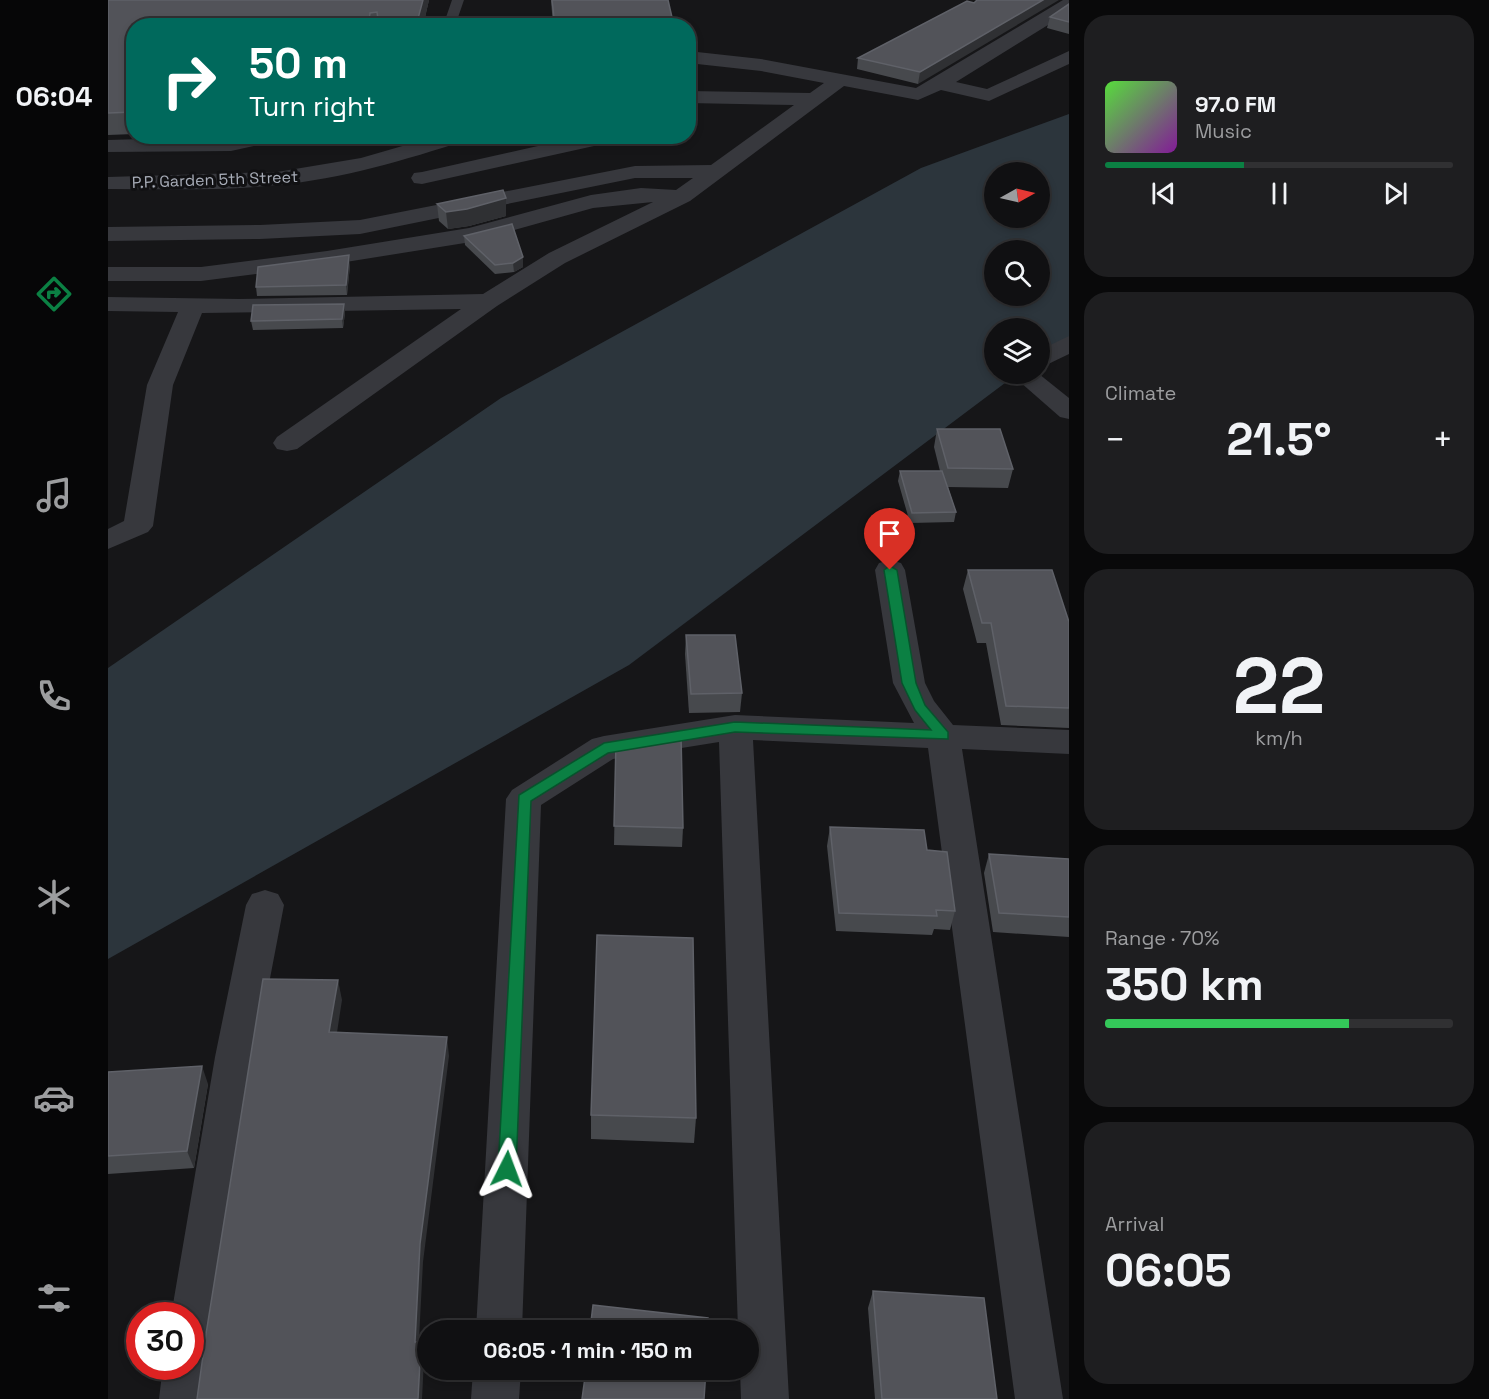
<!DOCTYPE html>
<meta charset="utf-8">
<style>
body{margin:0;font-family:"Space Grotesk",sans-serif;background:#1e1e20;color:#f1f3f6;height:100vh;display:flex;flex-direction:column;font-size:22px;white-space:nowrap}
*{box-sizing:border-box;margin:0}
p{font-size:20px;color:#9c9d9f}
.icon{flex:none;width:33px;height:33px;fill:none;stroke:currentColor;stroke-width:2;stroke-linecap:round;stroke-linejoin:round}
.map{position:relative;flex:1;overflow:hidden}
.details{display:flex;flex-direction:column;gap:15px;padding:15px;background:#09090a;width:420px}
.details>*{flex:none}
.hud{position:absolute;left:18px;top:18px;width:570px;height:126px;border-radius:24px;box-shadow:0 3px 9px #0003,0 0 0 2px #303032;background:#00695c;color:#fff;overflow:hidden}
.needle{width:39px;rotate:82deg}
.controls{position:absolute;left:876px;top:162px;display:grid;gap:12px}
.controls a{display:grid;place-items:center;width:66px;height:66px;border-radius:50%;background:#101012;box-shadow:0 3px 9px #0003,0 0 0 2px #303032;font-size:30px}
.speed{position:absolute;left:18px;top:1302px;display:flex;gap:12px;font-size:30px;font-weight:700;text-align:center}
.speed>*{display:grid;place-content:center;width:78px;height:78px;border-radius:50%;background:#101012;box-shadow:0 3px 9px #0003,0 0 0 2px #303032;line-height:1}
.speed .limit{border:9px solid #d22;background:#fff;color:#111}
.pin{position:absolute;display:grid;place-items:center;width:51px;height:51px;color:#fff;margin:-62px -26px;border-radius:50% 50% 50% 0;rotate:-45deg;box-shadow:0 0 6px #0007}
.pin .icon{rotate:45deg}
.me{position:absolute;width:66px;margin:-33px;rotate:3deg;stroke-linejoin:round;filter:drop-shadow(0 0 4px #0008)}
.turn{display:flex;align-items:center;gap:21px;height:126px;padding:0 24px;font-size:27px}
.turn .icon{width:78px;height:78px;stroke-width:2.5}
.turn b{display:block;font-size:42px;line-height:51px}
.big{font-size:45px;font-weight:600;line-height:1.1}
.details .widget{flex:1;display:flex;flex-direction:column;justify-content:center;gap:9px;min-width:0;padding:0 21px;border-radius:24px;background:#1e1e20}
.details .dial{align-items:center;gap:0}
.dial b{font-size:78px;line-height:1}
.song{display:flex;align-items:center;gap:18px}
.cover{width:72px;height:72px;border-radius:9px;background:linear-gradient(135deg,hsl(110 70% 55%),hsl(290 70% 35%))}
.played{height:6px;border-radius:3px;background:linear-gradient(90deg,#0b8043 40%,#303032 40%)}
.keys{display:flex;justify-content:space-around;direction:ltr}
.heat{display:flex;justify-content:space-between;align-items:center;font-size:33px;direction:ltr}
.charge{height:9px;border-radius:4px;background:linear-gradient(90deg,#34c759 70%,#303032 0)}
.trip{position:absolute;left:309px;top:1320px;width:342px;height:60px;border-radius:30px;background:#101012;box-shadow:0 3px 9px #0003,0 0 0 2px #303032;font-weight:600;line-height:60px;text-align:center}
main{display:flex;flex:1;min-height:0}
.tabs{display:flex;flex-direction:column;width:108px;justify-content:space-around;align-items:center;background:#060607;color:#9c9d9f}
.tabs .icon{width:42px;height:42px}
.tabs .current{color:#0b8043}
.tabs b{font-size:27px;color:#f1f3f6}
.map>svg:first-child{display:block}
</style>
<main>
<nav class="tabs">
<b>06:04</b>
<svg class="icon current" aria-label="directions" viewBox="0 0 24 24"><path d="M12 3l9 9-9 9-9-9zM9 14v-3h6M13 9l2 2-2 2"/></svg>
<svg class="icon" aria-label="music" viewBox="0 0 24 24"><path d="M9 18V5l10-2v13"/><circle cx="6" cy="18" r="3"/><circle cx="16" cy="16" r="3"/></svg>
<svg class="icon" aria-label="phone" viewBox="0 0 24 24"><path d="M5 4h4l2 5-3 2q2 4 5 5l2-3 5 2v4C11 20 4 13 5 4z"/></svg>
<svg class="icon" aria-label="climate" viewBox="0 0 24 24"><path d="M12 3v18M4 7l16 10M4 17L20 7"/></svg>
<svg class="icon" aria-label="car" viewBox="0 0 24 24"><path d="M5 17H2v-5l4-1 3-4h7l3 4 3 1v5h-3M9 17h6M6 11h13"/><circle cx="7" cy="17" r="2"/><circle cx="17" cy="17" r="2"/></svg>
<svg class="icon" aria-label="filters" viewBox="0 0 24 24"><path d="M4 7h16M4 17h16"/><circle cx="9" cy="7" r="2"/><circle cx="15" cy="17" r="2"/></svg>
</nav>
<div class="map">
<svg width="961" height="1399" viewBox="0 0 961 1399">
<rect width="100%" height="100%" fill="#161618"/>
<path fill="#2c353c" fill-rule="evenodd" d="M 961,114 L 961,344 L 932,360 L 932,328 L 886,328 L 886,374 L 909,374 L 521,665 L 0,959 L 0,668 L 393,398 L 813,168 ZM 886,172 L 932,172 L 932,218 L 886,218 ZM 886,250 L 932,250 L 932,296 L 886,296 Z"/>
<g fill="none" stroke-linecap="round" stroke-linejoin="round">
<path fill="#37383d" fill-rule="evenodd" d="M 344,0 L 356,0 L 347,26 L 335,26 Z"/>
<g fill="#37383d" fill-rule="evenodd">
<path d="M 955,0 L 961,0 L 961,12 L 848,82 L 879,89 L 961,51 L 961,64 L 881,101 L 833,90 L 810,100 L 736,86 L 582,201 L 457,263 L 389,306 L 189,449 L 179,451 L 169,449 L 165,443 L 169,437 L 353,309 L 94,313 L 65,385 L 45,526 L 40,532 L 0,549 L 0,529 L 16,521 L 39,385 L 70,312 L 0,311 L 0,297 L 131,299 L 375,294 L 441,253 L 545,202 L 485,208 L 363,242 L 219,265 L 93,281 L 0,281 L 0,267 L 93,267 L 219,251 L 361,228 L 483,195 L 533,188 L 568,190 L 585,178 L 527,178 L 252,234 L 152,239 L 0,241 L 0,227 L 152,225 L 252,220 L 527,166 L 603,165 L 686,105 L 580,103 L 580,91 L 702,93 L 716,83 L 653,71 L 580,63 L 580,51 L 653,59 L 808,88 Z"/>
<path d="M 134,136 L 176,136 L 173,140 L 123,151 L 0,152 L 0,140 Z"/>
<path d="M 329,136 L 362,136 L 359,140 C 297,160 234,179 169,185 C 113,191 56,189 0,189 L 0,177 L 169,172 L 253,158 Z"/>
<path d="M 474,136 L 514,136 L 504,142 L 314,184 L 306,183 L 303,178 L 306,173 L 314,172 Z"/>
<path d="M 961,336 L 961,354 L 932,368 L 932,350 Z"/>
<path d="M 903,374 L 931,374 L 961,398 L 961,419 L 952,417 Z"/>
<path d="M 782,560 L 793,563 L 797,570 L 817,683 L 826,701 L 845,725 L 961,730 L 961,754 L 854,749 L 955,1399 L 907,1399 L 820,748 L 645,740 L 681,1399 L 633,1399 L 632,1370 L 640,1370 L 640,1330 L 630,1330 L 611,742 L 505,759 L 433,805 L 414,1330 L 368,1330 L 398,799 L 404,790 L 484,739 L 496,736 L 627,715 L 806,723 L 785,683 L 767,570 L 771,563 Z"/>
<path d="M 157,890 L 170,894 L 176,905 L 147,1057 L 106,1345 L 100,1359 L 103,1366 L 99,1399 L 51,1399 L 55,1366 L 82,1366 L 82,1316 L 63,1316 L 107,1057 L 138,905 L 144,894 Z"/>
<path d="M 365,1370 L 413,1370 L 411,1399 L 363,1399 Z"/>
</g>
</g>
<g fill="#47494d">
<path d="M 0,0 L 321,0 L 315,26 L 26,26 L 26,134 L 0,135 Z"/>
<path d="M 443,0 L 560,0 L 566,26 L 445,26 Z"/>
<path d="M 866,3 L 810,84 L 749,69 L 750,58 Z"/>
<path d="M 961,4 L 961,34 L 939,28 L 942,17 Z"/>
<path d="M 329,204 L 398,216 L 361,226 L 340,229 L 331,221 Z"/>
<path d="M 356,236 L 415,267 L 406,272 L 387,274 L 357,245 Z"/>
<path d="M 242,265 L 239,295 L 149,296 L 148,287 Z"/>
<path d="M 236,304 L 237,313 L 235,328 L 145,330 L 143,321 Z"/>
<path d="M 829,429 L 905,469 L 900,488 L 840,487 L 848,512 L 846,522 L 802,523 L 790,481 L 792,471 L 832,471 L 826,447 Z"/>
<path d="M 860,570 L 961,622 L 961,728 L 893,725 L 878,643 L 869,643 L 855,589 Z"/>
<path d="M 578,635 L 634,693 L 632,712 L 581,713 L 577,654 Z"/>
<path d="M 508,742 L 575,828 L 574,847 L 506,845 Z"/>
<path d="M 722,827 L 819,850 L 847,911 L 842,930 L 826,929 L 824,935 L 728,931 L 719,846 Z"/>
<path d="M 881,854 L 961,859 L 961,937 L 885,932 L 876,873 Z"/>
<path d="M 0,1072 L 100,1084 L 86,1168 L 0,1174 Z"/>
<path d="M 483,1115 L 588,1118 L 586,1143 L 483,1139 Z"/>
<path d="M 765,1291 L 889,1399 L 767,1399 L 760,1308 Z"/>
</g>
<g fill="#2f3033">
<path d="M 315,0 L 321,0 L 315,26 L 308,26 Z"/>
<path d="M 935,0 L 951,0 L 810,84 L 812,72 Z"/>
<path d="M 262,13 L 264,26 L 261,26 Z"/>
<path d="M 398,198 L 398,216 L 361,226 L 340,229 L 338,212 Z"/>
<path d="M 241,255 L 242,265 L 239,295 L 238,285 Z"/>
<path d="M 415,257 L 415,267 L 406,272 L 405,263 Z"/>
<path d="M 236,304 L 237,313 L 235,328 L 234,319 Z"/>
<path d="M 230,980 L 234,1000 L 226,1052 L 221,1032 Z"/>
<path d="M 339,1037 L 341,1056 L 315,1262 L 310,1359 L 307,1342 L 312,1244 Z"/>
<path d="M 94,1066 L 100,1084 L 86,1168 L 79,1151 Z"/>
<path d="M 313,1342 L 316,1359 L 314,1399 L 310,1399 Z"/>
</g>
<g fill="#525359" stroke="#5f6168" stroke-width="1.5">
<path d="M 0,0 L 315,0 L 308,26 L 271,26 L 269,12 L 262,13 L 261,26 L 26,26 L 26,112 L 0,113 Z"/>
<path d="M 444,0 L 560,0 L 566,26 L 447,26 Z"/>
<path d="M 869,0 L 935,0 L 812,72 L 750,58 L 859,1 L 866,3 Z"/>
<path d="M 961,4 L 961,22 L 942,17 Z"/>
<path d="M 395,190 L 398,198 L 359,209 L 338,212 L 329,204 Z"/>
<path d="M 404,224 L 415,257 L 405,263 L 387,265 L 356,236 Z"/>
<path d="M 241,255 L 238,285 L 148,287 L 150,267 Z"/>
<path d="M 236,304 L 234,319 L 143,321 L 145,305 Z"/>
<path d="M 829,429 L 892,429 L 905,469 L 840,468 Z"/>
<path d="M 792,471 L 834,471 L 848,512 L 804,513 Z"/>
<path d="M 860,570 L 944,570 L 961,622 L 961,708 L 898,706 L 883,623 L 874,623 Z"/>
<path d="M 578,635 L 627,635 L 634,693 L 583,694 Z"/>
<path d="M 553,735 L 573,735 L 575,828 L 506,826 L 508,742 Z"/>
<path d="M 722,827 L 816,830 L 819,850 L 839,852 L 847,911 L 828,910 L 829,916 L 731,913 Z"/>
<path d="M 881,854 L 961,859 L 961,917 L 891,913 Z"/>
<path d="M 489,935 L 585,938 L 588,1118 L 483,1115 Z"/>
<path d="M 155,979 L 230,980 L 221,1032 L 339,1037 L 312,1244 L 307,1342 L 313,1342 L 310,1399 L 89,1399 L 98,1334 Z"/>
<path d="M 94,1066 L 79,1151 L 0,1156 L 0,1072 Z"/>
<path d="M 765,1291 L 876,1298 L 889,1399 L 774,1399 Z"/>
<path d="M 485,1305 L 600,1318 L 600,1330 L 482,1330 Z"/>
<path d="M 478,1370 L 598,1370 L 596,1399 L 474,1399 Z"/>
</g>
<path fill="#0b8043" stroke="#07532c" stroke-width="1.5" d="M 782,566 L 789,570 L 808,683 L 817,705 L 840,732 L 840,739 L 627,732 L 500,753 L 423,801 L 408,1169 L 405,1175 L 399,1177 L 392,1175 L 390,1169 L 411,795 L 496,743 L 627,722 L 823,730 L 807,710 L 794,683 L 776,570 Z"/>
<g text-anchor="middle" stroke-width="6" stroke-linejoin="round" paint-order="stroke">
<g font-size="16" fill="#a8adb8" stroke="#111113">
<text transform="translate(107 179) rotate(-2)" y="6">P.P. Garden 5th Street</text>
</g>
</g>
</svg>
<div class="controls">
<a><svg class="needle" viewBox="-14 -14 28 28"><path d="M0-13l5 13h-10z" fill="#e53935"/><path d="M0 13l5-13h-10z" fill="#9c9d9f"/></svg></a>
<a><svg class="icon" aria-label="search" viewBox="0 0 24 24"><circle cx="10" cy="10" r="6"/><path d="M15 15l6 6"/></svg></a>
<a><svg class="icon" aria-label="layers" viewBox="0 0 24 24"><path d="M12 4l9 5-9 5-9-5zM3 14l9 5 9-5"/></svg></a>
</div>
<div class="speed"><div class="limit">30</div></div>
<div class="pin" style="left:782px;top:570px;background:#d93025"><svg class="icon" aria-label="arrive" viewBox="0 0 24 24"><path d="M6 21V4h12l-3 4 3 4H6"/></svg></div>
<svg class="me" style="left:399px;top:1169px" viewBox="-20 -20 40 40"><path d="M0-17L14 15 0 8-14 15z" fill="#0b8043" stroke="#fff" stroke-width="4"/></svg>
<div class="trip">06:05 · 1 min · 150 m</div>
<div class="hud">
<div class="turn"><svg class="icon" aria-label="right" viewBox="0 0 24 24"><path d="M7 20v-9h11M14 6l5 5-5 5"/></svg><div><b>50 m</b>Turn right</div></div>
</div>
</div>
<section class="details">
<div class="widget">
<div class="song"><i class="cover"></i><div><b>97.0 FM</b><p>Music</p></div></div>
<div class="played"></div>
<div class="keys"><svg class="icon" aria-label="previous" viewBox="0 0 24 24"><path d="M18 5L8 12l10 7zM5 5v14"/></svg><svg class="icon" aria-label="pause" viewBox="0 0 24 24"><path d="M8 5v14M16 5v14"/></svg><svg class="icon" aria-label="next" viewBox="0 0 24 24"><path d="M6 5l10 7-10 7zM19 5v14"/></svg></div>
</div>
<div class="widget"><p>Climate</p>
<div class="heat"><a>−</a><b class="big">21.5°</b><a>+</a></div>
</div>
<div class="widget dial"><b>22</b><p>km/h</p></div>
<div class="widget"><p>Range · 70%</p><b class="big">350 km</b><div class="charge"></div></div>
<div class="widget"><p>Arrival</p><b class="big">06:05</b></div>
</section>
</main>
